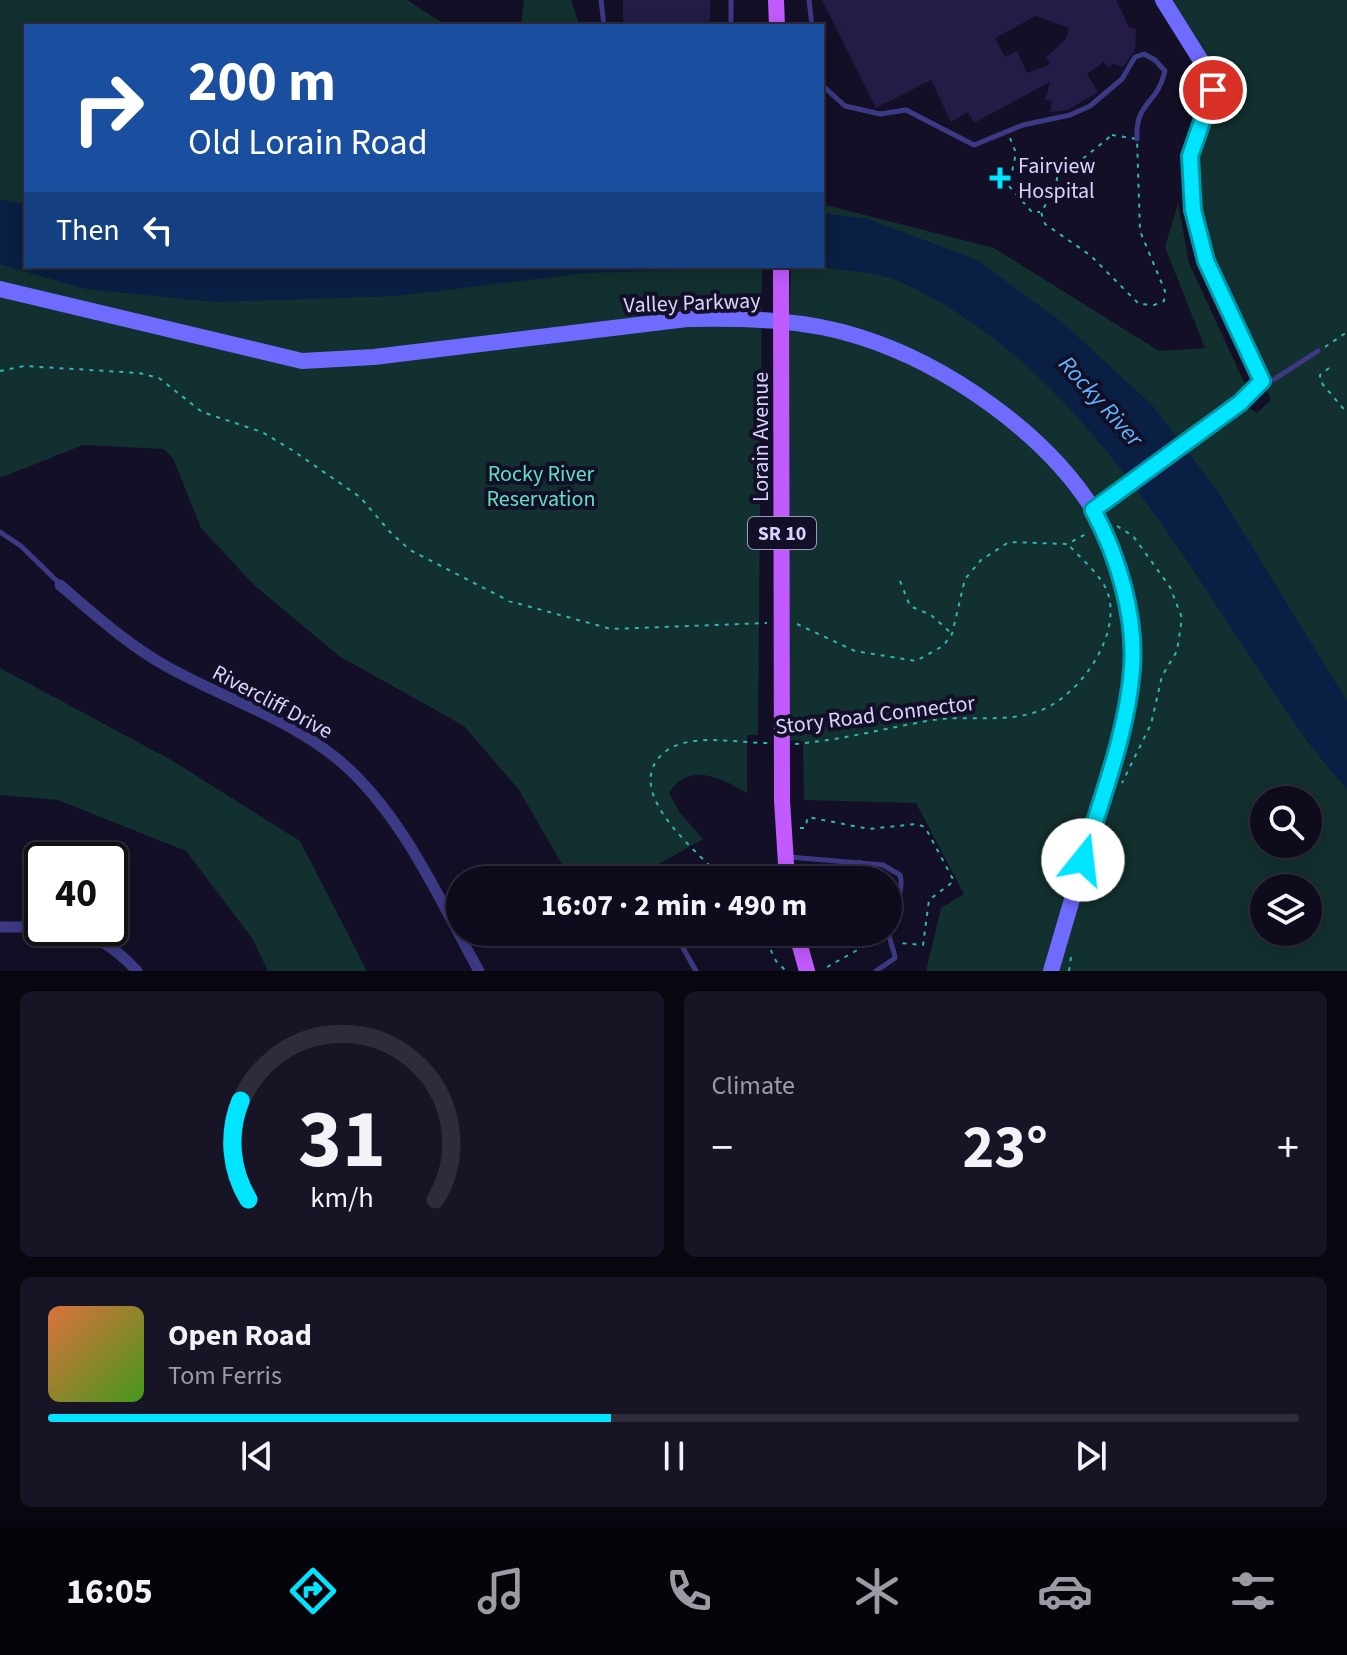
<!DOCTYPE html>
<meta charset="utf-8">
<style>
body{margin:0;font-family:"Source Sans 3",sans-serif;background:#171425;color:#f1f3f6;height:100vh;display:flex;flex-direction:column;font-size:30px;white-space:nowrap}
*{box-sizing:border-box;margin:0}
p{font-size:26px;color:#9b9ba3}
.icon{flex:none;width:44px;height:44px;fill:none;stroke:currentColor;stroke-width:2;stroke-linecap:round;stroke-linejoin:round}
.map{position:relative;height:971px;overflow:hidden}
.drawer{display:flex;flex-direction:column;gap:20px;padding:20px;background:#08060f;flex:1}
.drawer>*{flex:none}
.top-card{position:absolute;left:24px;top:24px;width:800px;height:244px;border-radius:0px;box-shadow:0 4px 20px #0003,0 0 0 2px #2e2b3b;background:#1a4fa0;color:#fff;overflow:hidden}
.tools{position:absolute;left:1250px;top:786px;display:grid;gap:16px}
.tools a{display:grid;place-items:center;width:72px;height:72px;border-radius:50%;background:#0e0b1c;box-shadow:0 4px 20px #0003,0 0 0 2px #2e2b3b;font-size:40px}
.speed{position:absolute;left:24px;top:842px;display:flex;gap:16px;font-size:40px;font-weight:700;text-align:center}
.speed>*{display:grid;place-content:center;width:104px;height:104px;border-radius:50%;background:#0e0b1c;box-shadow:0 4px 20px #0003,0 0 0 2px #2e2b3b;line-height:1}
.speed .limit{border:4px solid #111;border-radius:12px;background:#fff;color:#111}
.pin{position:absolute;display:grid;place-items:center;width:68px;height:68px;color:#fff;margin:-34px;border:4px solid #fff;border-radius:50%;box-shadow:0 2px 8px #0007}
.me{position:absolute;width:88px;margin:-44px;rotate:16deg;stroke-linejoin:round;filter:drop-shadow(0 0 6px #0008)}
.turn{display:flex;align-items:center;gap:28px;height:168px;padding:0 32px;font-size:36px}
.turn .icon{width:104px;height:104px;stroke-width:2.5}
.turn b{display:block;font-size:56px;line-height:68px}
.then{display:flex;align-items:center;height:76px;padding:0 32px;background:#0003;gap:16px;font-size:30px}
.big{font-size:60px;font-weight:700;line-height:1.1}
.drawer .tile{flex:1;display:flex;flex-direction:column;justify-content:center;gap:12px;min-width:0;padding:0 28px;border-radius:12px;background:#171425}
.drawer .dial{align-items:center;gap:0}
.dial svg{height:208px;overflow:visible;fill:none;stroke:#2e2b3b;stroke-width:7;stroke-linecap:round;text-anchor:middle}
.dial text{fill:#f1f3f6;stroke:none}
.song{display:flex;align-items:center;gap:24px}
.cover{width:96px;height:96px;border-radius:12px;background:linear-gradient(135deg,hsl(20 70% 55%),hsl(100 70% 35%))}
.played{height:8px;border-radius:4px;background:linear-gradient(90deg,#00e5ff 45%,#2e2b3b 45%)}
.keys{display:flex;justify-content:space-around;direction:ltr}
.heat{display:flex;justify-content:space-between;align-items:center;font-size:44px;direction:ltr}
.drawer .tiles{flex:1;display:grid;gap:20px;grid-template-columns:1fr 1fr}
.tile:last-child{grid-column:span 2}
.trip{position:absolute;left:446px;top:866px;width:456px;height:80px;border-radius:40px;background:#0e0b1c;box-shadow:0 4px 20px #0003,0 0 0 2px #2e2b3b;font-weight:700;line-height:80px;text-align:center}
.tab-bar{display:flex;height:128px;justify-content:space-around;align-items:center;background:#06040b;color:#9b9ba3}
.tab-bar .icon{width:56px;height:56px}
.tab-bar .on{color:#00e5ff}
.tab-bar b{font-size:36px;color:#f1f3f6}
.map>svg:first-child{display:block}
</style>
<div class="map">
<svg width="1347" height="971" viewBox="0 0 1347 971">
<rect width="100%" height="100%" fill="#130f26"/>
<g fill="#12302f" fill-rule="evenodd">
<path d="M 0,0 L 407,0 L 447,26 L 26,26 L 26,266 L 762,266 L 758,735 L 747,735 L 747,793 C 721,778 689,761 669,793 L 680,813 L 703,839 L 631,880 L 571,880 L 519,790 L 464,726 L 339,656 L 254,585 L 201,528 L 173,458 L 164,449 L 83,445 L 0,478 Z"/>
<path d="M 524,0 L 571,0 L 580,26 L 521,26 Z"/>
<path d="M 1163,0 L 1347,0 L 1347,971 L 926,971 L 941,908 L 964,894 L 916,803 L 804,800 L 803,741 L 774,739 L 791,266 L 822,266 L 822,204 L 994,248 L 1159,351 L 1205,348 L 1165,247 L 1178,203 L 1189,263 L 1251,397 L 1242,404 L 1257,413 L 1271,400 L 1205,258 L 1186,155 L 1219,85 L 1218,72 ZM 1264,800 L 1308,800 L 1308,844 L 1264,844 ZM 1264,888 L 1308,888 L 1308,932 L 1264,932 Z"/>
<path d="M 0,668 L 173,761 L 300,841 L 367,971 L 268,971 L 252,938 L 186,851 L 58,800 L 0,795 Z"/>
</g>
<g fill="#0a1f44">
<path d="M 0,199 L 26,205 L 26,266 L 810,266 L 586,273 L 396,296 L 214,302 L 85,289 L 0,264 Z"/>
<path d="M 822,213 L 868,219 L 977,260 L 1063,323 L 1151,404 L 1219,493 L 1347,701 L 1347,789 C 1305,744 1274,692 1240,641 C 1152,507 1054,352 903,283 C 878,271 841,271 814,266 L 822,266 Z"/>
</g>
<g fill="#241b47" fill-rule="evenodd">
<path d="M 623,0 L 710,0 L 710,22 L 694,26 L 623,26 Z"/>
<path d="M 822,0 L 1116,0 L 1129,27 L 1136,29 L 1135,50 L 1123,67 L 1113,64 L 1108,68 L 1104,62 L 1087,74 L 1098,92 L 1068,110 L 1050,112 L 1052,101 L 1045,100 L 1050,82 L 974,123 L 968,112 L 951,122 L 931,80 L 876,108 ZM 1036,16 L 1069,28 L 1066,39 L 1046,57 L 1051,64 L 1027,73 L 1017,51 L 1005,57 L 995,38 Z"/>
</g>
<g fill="none" stroke-linecap="round" stroke-linejoin="round">
<g stroke="#2fb8b0" stroke-width="2" stroke-dasharray="4 6" stroke-linecap="butt">
<path d="M 1112,135 L 1137,139 L 1140,231 L 1165,291 L 1164,301 L 1154,305 L 1139,304 L 1090,255 L 1045,224 L 1041,212 L 1055,190 L 1059,167 L 1080,161 Z"/>
<path d="M 1010,138 L 1016,153 L 1009,186 L 1032,212 L 1040,212"/>
<path d="M 1325,347 L 1347,332"/>
<path d="M 1329,368 L 1320,375 L 1320,381 L 1347,413"/>
<path d="M 0,371 L 24,366 L 139,373 L 159,378 L 202,412 L 262,432 L 292,450 L 360,497 L 391,533 L 410,550 L 509,601 L 611,629 L 767,623"/>
<path d="M 1117,526 L 1133,536 L 1170,587 L 1182,618 L 1177,651 L 1162,676 L 1151,724 L 1122,783"/>
<path d="M 900,581 L 910,606 L 931,615 L 951,633"/>
<path d="M 797,624 L 855,651 L 916,661 L 943,646 L 952,634 L 965,579 L 981,560 L 1009,542 L 1067,544 L 1088,533"/>
<path d="M 795,744 C 842,740 886,728 933,720 C 967,715 1003,723 1036,712 C 1077,700 1124,635 1107,591 C 1100,574 1080,558 1068,544"/>
<path d="M 800,828 L 805,828 L 808,817 L 869,829 L 916,824 L 925,827 L 954,881 L 929,900 L 923,945 L 899,943"/>
<path d="M 724,880 C 700,854 629,799 657,760 C 666,748 679,743 694,741 C 718,738 744,743 768,743"/>
<path d="M 762,932 L 776,961 L 785,970"/>
<path d="M 827,967 L 879,938"/>
<path d="M 1069,971 L 1071,957"/>
</g>
<g stroke="#3d3a85" stroke-width="5">
<path d="M 601,0 L 604,26"/>
<path d="M 731,0 L 731,26"/>
<path d="M 809,0 L 812,26"/>
<path d="M 822,85 L 845,106 L 880,114 L 906,110 L 974,145 L 1023,125 L 1070,115 L 1090,106 L 1122,79 L 1135,57 L 1144,54 L 1155,60 L 1165,71 C 1157,106 1135,101 1137,139"/>
<path d="M 1263,381 L 1273,380 L 1318,351"/>
<path d="M 0,532 L 21,546 L 60,584"/>
<path d="M 789,857 L 883,865 L 900,875 C 905,891 891,915 889,932 C 889,941 894,949 895,958 L 876,971"/>
<path d="M 856,880 L 859,862"/>
<path d="M 674,932 L 696,971"/>
</g>
<g stroke="#3d3a85" stroke-width="11">
<path d="M 60,585 C 94,614 128,645 166,666 C 228,701 299,721 351,771 C 408,826 441,903 479,971"/>
<path d="M 0,927 L 42,927"/>
<path d="M 54,928 C 90,931 113,945 137,971"/>
</g>
<g stroke="#6f6bff" stroke-width="16">
<path d="M 0,289 L 302,361 L 374,357 L 687,319 C 744,318 805,319 860,337 C 946,364 1046,433 1094,511 C 1121,554 1133,616 1131,668 C 1130,710 1114,756 1102,797 C 1085,855 1068,913 1051,971"/>
<path d="M 1093,510 L 1240,403 L 1262,381 L 1206,261 L 1193,210 L 1190,156 L 1213,80 L 1163,0"/>
</g>
<g stroke="#c25bff" stroke-width="16">
<path d="M 776,0 L 777,26"/>
<path d="M 782,800 L 787,880"/>
<path d="M 796,932 L 807,971"/>
</g>
<path stroke="#c25bff" stroke-width="16" d="M 781,266 L 782,800"/>
</g>
<g fill="none" stroke-linecap="round" stroke-linejoin="round">
<defs>
<path id="route" d="M 1083,860 C 1101,799 1127,734 1132,669 C 1136,616 1118,556 1093,510 L 1240,403 L 1262,381 L 1206,261 L 1193,210 L 1190,156 L 1213,90"/>
</defs>
<use href="#route" stroke="#0095a6" stroke-width="20"/>
<use href="#route" stroke="#00e5ff" stroke-width="14"/>
</g>
<path fill="#00e5ff" stroke="#130f26" stroke-width="3" d="M996 166h8v8h8v8h-8v8h-8v-8h-8v-8h8z"/>
<g text-anchor="middle" stroke-width="8" stroke-linejoin="round" paint-order="stroke">
<rect fill="#130f26" stroke="#9e99be" stroke-width="2" x="748" y="517" width="68" height="32" rx="6"/>
<g font-size="20" font-weight="bold" fill="#d9d4ff">
<text x="782" y="540">SR 10</text>
</g>
<g font-size="22" fill="#d9d4ff" stroke="#130f26" text-anchor="start">
<text x="1018" y="173">Fairview<tspan x="1018" dy="25">Hospital</tspan></text>
</g>
<g font-size="22" fill="#d9d4ff" stroke="#130f26">
<text transform="translate(692 302) rotate(-2)" y="8">Valley Parkway</text>
<text transform="translate(760 437) rotate(-90)" y="8">Lorain Avenue</text>
<text transform="translate(273 701) rotate(28)" y="8">Rivercliff Drive</text>
<text transform="translate(875 714) rotate(-7)" y="8">Story Road Connector</text>
</g>
<g font-size="22" fill="#5fe0c0" stroke="#130f26">
<text x="541" y="481">Rocky River<tspan x="541" dy="25">Reservation</tspan></text>
</g>
<g font-size="24" font-style="italic" fill="#62b6ff" stroke="#130f26">
<text transform="translate(1101 401) rotate(48)" y="8">Rocky River</text>
</g>
</g>
</svg>
<div class="tools">
<a><svg class="icon" aria-label="search" viewBox="0 0 24 24"><circle cx="10" cy="10" r="6"/><path d="M15 15l6 6"/></svg></a>
<a><svg class="icon" aria-label="layers" viewBox="0 0 24 24"><path d="M12 4l9 5-9 5-9-5zM3 14l9 5 9-5"/></svg></a>
</div>
<div class="speed"><div class="limit">40</div></div>
<div class="pin" style="left:1213px;top:90px;background:#d93025"><svg class="icon" aria-label="arrive" viewBox="0 0 24 24"><path d="M6 21V4h12l-3 4 3 4H6"/></svg></div>
<svg class="me" style="left:1083px;top:860px" viewBox="-20 -20 40 40"><circle r="19" fill="#fff"/><path d="M0-13L10 11 0 6-10 11z" fill="#00e5ff"/></svg>
<div class="trip">16:07 · 2 min · 490 m</div>
<div class="top-card">
<div class="turn"><svg class="icon" aria-label="right" viewBox="0 0 24 24"><path d="M7 20v-9h11M14 6l5 5-5 5"/></svg><div><b>200 m</b>Old Lorain Road</div></div>
<div class="then">Then<svg class="icon" aria-label="left" viewBox="0 0 24 24"><path d="M17 20v-9H6M10 6l-5 5 5 5"/></svg></div>
</div>
</div>
<section class="drawer">
<div class="tiles">
<div class="tile dial"><svg viewBox="0 0 100 80">
<path d="M14 69A42 42 0 1 1 86 69"/>
<path d="M14 69A42 42 0 0 1 11 31" stroke="#00e5ff"/>
<text x="50" y="56" font-size="32" font-weight="700">31</text>
<text x="50" y="72" font-size="11">km/h</text>
</svg></div>
<div class="tile"><p>Climate</p>
<div class="heat"><a>−</a><b class="big">23°</b><a>+</a></div>
</div>
<div class="tile">
<div class="song"><i class="cover"></i><div><b>Open Road</b><p>Tom Ferris</p></div></div>
<div class="played"></div>
<div class="keys"><svg class="icon" aria-label="previous" viewBox="0 0 24 24"><path d="M18 5L8 12l10 7zM5 5v14"/></svg><svg class="icon" aria-label="pause" viewBox="0 0 24 24"><path d="M8 5v14M16 5v14"/></svg><svg class="icon" aria-label="next" viewBox="0 0 24 24"><path d="M6 5l10 7-10 7zM19 5v14"/></svg></div>
</div>
</div>
</section>
<nav class="tab-bar">
<b>16:05</b>
<svg class="icon on" aria-label="directions" viewBox="0 0 24 24"><path d="M12 3l9 9-9 9-9-9zM9 14v-3h6M13 9l2 2-2 2"/></svg>
<svg class="icon" aria-label="music" viewBox="0 0 24 24"><path d="M9 18V5l10-2v13"/><circle cx="6" cy="18" r="3"/><circle cx="16" cy="16" r="3"/></svg>
<svg class="icon" aria-label="phone" viewBox="0 0 24 24"><path d="M5 4h4l2 5-3 2q2 4 5 5l2-3 5 2v4C11 20 4 13 5 4z"/></svg>
<svg class="icon" aria-label="climate" viewBox="0 0 24 24"><path d="M12 3v18M4 7l16 10M4 17L20 7"/></svg>
<svg class="icon" aria-label="car" viewBox="0 0 24 24"><path d="M5 17H2v-5l4-1 3-4h7l3 4 3 1v5h-3M9 17h6M6 11h13"/><circle cx="7" cy="17" r="2"/><circle cx="17" cy="17" r="2"/></svg>
<svg class="icon" aria-label="filters" viewBox="0 0 24 24"><path d="M4 7h16M4 17h16"/><circle cx="9" cy="7" r="2"/><circle cx="15" cy="17" r="2"/></svg>
</nav>
